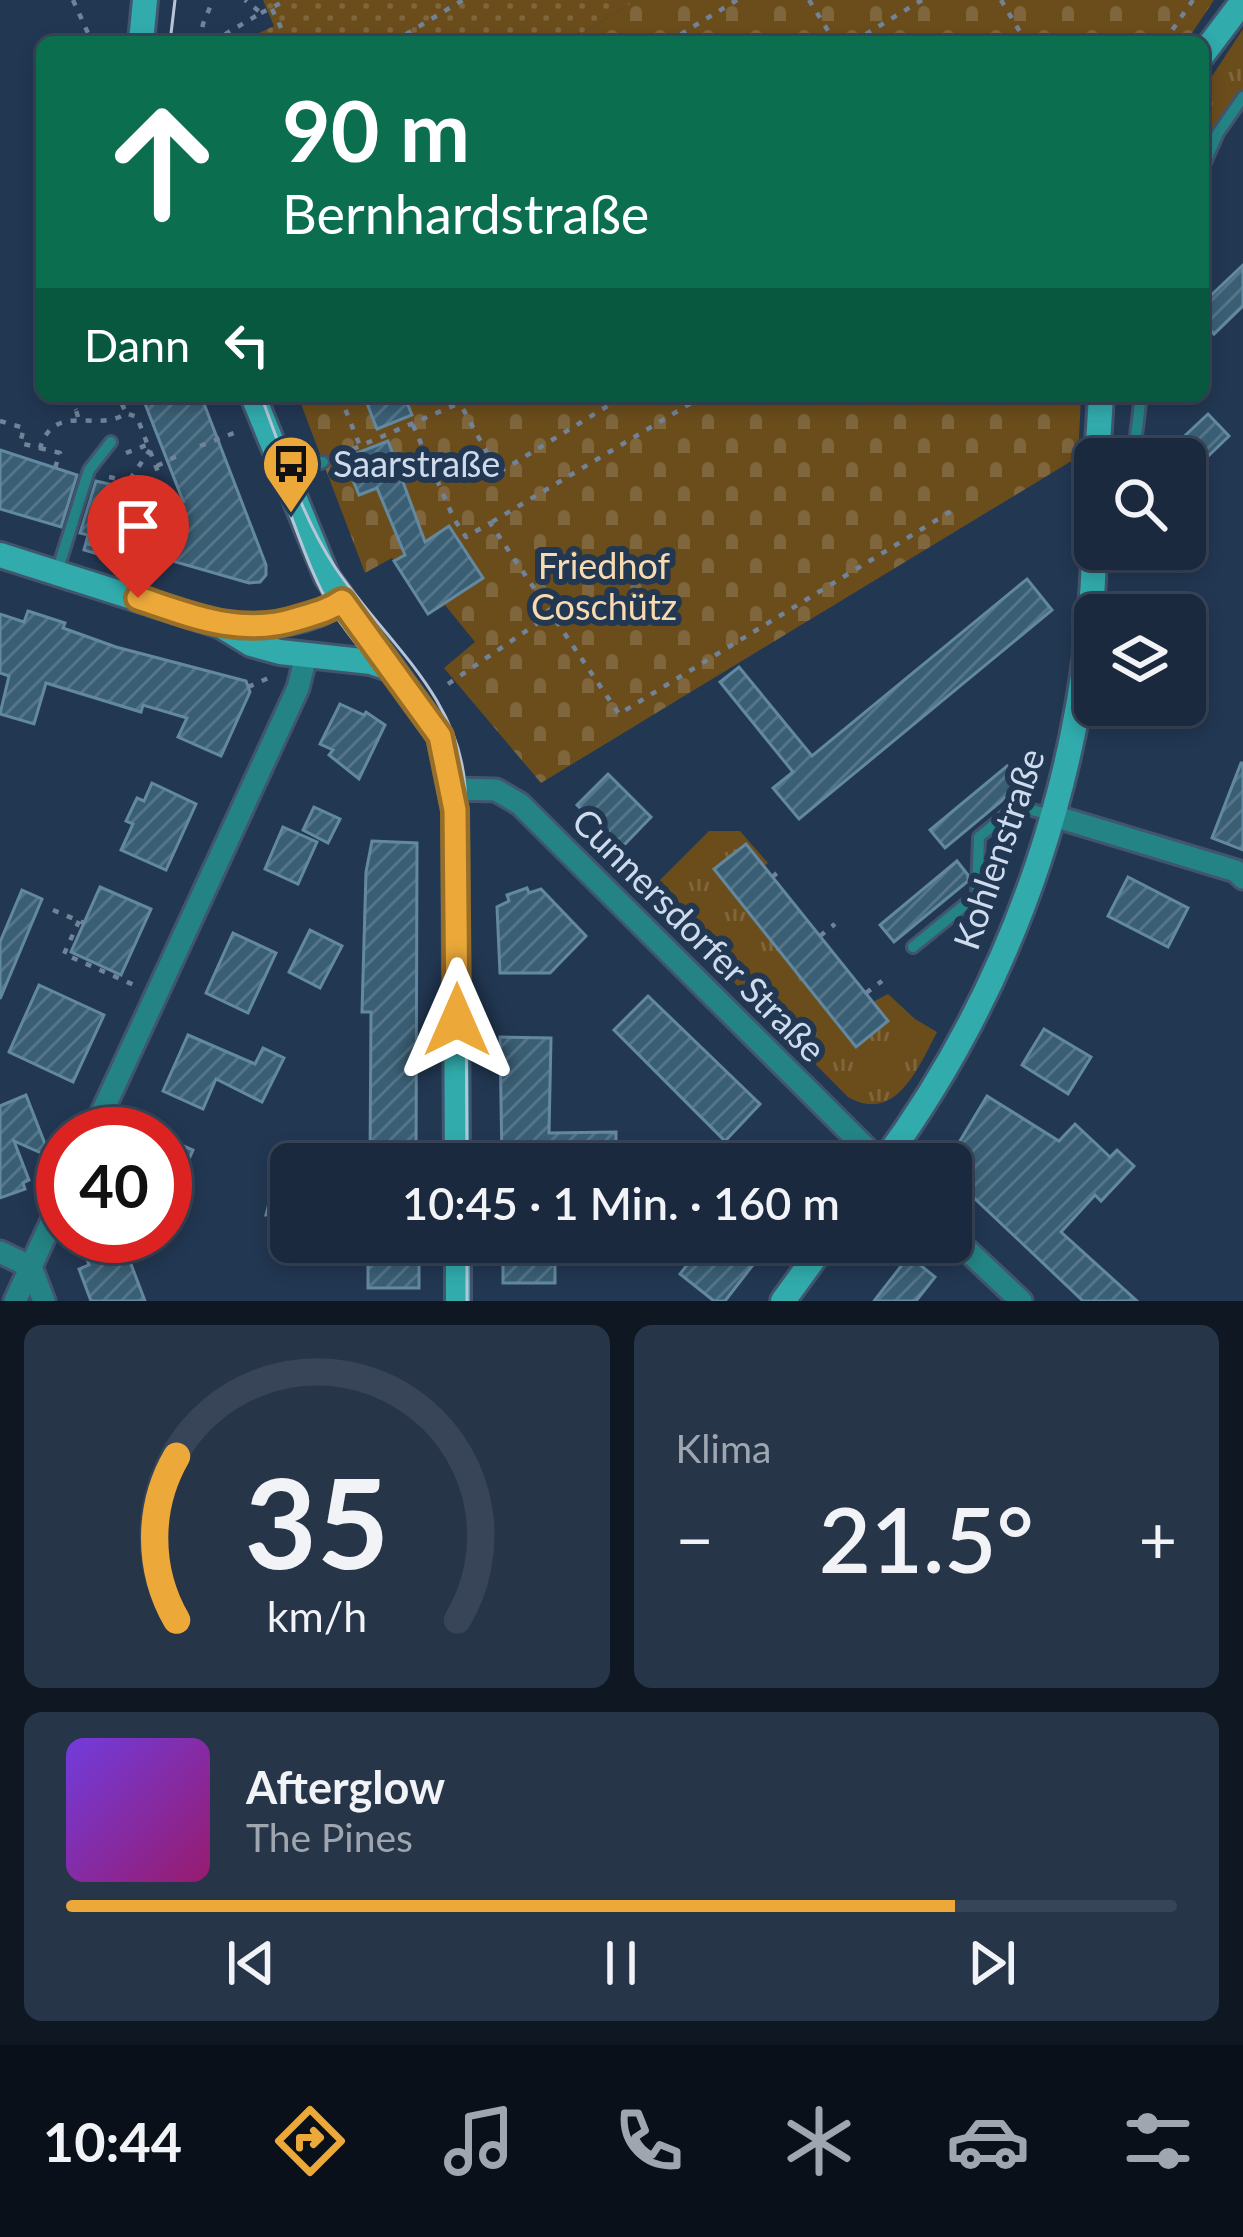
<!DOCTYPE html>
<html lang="de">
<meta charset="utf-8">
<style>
body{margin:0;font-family:Lato,sans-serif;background:#273549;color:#f1f3f6;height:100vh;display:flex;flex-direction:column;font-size:45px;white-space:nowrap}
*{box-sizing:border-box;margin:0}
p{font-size:39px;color:#9fa6b0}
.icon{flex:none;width:66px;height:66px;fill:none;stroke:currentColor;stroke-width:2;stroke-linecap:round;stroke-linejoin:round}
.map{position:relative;height:1301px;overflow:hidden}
.panel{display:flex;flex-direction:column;gap:24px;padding:24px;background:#0e1722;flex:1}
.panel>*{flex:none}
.top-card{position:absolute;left:36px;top:36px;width:1173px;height:366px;border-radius:18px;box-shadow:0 6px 18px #0003,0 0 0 3px #384558;background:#0b6e4f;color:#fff;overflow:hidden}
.buttons{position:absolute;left:1074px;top:438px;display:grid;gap:24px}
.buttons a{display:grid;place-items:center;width:132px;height:132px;border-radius:18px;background:#1a293e;box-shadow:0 6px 18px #0003,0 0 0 3px #384558;font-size:60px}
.speed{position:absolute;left:36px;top:1107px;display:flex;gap:24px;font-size:60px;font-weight:700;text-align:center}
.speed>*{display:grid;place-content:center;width:156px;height:156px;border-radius:50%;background:#1a293e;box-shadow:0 6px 18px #0003,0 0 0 3px #384558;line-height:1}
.speed .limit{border:18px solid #d22;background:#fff;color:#111}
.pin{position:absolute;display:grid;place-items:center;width:102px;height:102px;color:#fff;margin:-123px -51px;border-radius:50% 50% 50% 0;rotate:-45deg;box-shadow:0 0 12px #0007}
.pin .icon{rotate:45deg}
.me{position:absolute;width:132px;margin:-66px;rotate:0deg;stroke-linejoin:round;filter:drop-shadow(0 0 9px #0008)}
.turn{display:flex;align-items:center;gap:42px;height:252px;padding:0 48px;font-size:54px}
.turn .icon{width:156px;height:156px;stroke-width:2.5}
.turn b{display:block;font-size:84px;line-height:102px}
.then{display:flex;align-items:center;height:114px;padding:0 48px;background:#0003;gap:24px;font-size:45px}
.big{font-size:90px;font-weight:600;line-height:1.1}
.panel .tile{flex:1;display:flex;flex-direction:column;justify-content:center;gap:18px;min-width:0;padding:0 42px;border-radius:18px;background:#273549}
.panel .dial{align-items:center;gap:0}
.dial svg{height:312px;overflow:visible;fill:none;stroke:#384558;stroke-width:7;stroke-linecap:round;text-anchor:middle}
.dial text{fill:#f1f3f6;stroke:none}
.song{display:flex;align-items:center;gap:36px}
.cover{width:144px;height:144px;border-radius:18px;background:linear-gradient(135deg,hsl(260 70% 55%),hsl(320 70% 35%))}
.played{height:12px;border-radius:6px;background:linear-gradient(90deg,#eca93a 80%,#384558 80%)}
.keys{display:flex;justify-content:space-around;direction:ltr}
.heat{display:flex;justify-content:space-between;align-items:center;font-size:66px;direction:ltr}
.panel .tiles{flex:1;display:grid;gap:24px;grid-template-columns:1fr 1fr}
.tile:last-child{grid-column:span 2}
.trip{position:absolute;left:270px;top:1143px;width:702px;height:120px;border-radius:18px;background:#1a293e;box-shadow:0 6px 18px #0003,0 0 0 3px #384558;font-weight:600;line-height:120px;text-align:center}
.tabs{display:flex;height:192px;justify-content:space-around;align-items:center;background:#0a1019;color:#9fa6b0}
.tabs .icon{width:84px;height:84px}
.tabs .current{color:#eca93a}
.tabs b{font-size:54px;color:#f1f3f6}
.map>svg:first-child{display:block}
</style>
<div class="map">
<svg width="1243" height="1301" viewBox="0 0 1243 1301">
<defs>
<pattern id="grass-tufts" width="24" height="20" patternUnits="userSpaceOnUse" patternTransform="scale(3)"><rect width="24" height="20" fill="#6b4d1c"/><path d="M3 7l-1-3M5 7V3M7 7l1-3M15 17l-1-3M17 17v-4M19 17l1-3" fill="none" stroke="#7f663d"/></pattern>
<pattern id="cemetery-stones" width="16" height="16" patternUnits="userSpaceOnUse" patternTransform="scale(3)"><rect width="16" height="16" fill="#6b4d1c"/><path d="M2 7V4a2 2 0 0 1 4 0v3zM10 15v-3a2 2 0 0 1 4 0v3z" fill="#7f663d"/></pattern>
<pattern id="garden-dots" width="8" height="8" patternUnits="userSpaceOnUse" patternTransform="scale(3)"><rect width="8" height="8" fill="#6b4d1c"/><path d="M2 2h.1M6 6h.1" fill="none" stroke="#7f663d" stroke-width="1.8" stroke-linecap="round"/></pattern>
<pattern id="building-hatch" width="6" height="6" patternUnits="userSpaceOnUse" patternTransform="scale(3)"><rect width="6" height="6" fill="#3a5f75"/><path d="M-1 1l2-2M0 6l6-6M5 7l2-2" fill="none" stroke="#557589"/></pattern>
</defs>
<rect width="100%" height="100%" fill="#223752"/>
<g fill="url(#grass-tufts)">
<path d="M 1243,29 L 1243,97 L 1203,167 L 1203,90 Z"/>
<path d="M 709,831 L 740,831 L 768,863 L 764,866 L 745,844 L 714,870 L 856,1046 L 888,1021 L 873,1002 L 888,994 L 915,1019 L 937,1032 C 918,1068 896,1124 848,1097 L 646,894 Z"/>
</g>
<g fill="url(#cemetery-stones)">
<path d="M 637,0 L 1214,0 L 1186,42 L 567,42 Z"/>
<path d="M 298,396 L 1081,396 L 1078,457 L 541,783 L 444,668 L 475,642 L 445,605 L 428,615 L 392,558 L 365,573 Z"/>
</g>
<path fill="url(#garden-dots)" d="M 263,0 L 637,0 L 567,42 L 240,42 L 274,26 Z"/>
<g fill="url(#building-hatch)" stroke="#6389a1" stroke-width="3">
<path d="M 1243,265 L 1243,306 L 1214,334 L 1203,322 L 1203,303 Z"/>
<path d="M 142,396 L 201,396 L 266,565 L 266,575 L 260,582 L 249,583 L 124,547 L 119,560 L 84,550 L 88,535 L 80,533 L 96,481 L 183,501 Z"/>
<path d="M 364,396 L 404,396 L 412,415 L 377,429 Z"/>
<path d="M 1208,414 L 1229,436 L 1197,467 L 1175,445 Z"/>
<path d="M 388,441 L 425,542 L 449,526 L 483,578 L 428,614 L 394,561 L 405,555 L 377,488 L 359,495 L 344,458 Z"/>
<path d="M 0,450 L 77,475 L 61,527 L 0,509 Z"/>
<path d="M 1027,579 L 1052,610 L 799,819 L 773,788 L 793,772 L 720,682 L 739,667 L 812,756 Z"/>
<path d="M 28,611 L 65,623 L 63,628 L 116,647 L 246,681 L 250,692 L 221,756 L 178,737 L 187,718 L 143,705 L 141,712 L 46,683 L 34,724 L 0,714 L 9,676 L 0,673 L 0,614 L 24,622 Z"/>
<path d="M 340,704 L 364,715 L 366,712 L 385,725 L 359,779 L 329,755 L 333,750 L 320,744 Z"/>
<path d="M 1241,763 L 1243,763 L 1243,850 L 1212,838 Z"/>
<path d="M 1007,766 L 1022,784 L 945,848 L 930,830 Z"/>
<path d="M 608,774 L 651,817 L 621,848 L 577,805 Z"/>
<path d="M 152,783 L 196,804 L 166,870 L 121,850 L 133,824 L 126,821 L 137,798 L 144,801 Z"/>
<path d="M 314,807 L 340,819 L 328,843 L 303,830 Z"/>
<path d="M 283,827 L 317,842 L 298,884 L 265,869 Z"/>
<path d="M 372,841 L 417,843 L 416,1164 L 370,1164 L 371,1012 L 362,1012 L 366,872 Z"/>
<path d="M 746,844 L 888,1021 L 856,1047 L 714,869 Z"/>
<path d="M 957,861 L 968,875 L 968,881 L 894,942 L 880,925 Z"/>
<path d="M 1128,877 L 1188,908 L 1168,947 L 1108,916 Z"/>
<path d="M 100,887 L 151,909 L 121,975 L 71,952 Z"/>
<path d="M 527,888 L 529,893 L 541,889 L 586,936 L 550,973 L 500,973 L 497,907 L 509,901 L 507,895 Z"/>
<path d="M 22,890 L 42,899 L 0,999 L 0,942 Z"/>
<path d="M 310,930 L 342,946 L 320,988 L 289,972 Z"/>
<path d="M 233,933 L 276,953 L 248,1013 L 206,993 Z"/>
<path d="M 39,985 L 104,1015 L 73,1082 L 9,1052 Z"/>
<path d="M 648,996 L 760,1104 L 725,1141 L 614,1030 Z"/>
<path d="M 1044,1029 L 1091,1057 L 1068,1094 L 1022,1065 Z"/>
<path d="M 188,1035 L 255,1064 L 263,1048 L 284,1058 L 262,1102 L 216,1079 L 203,1109 L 163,1091 Z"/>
<path d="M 500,1037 L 551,1038 L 549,1133 L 616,1132 L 616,1164 L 502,1164 Z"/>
<path d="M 26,1095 L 50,1157 L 14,1141 L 29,1180 L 23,1183 L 25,1189 L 0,1198 L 0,1106 Z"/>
<path d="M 987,1096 L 1059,1141 L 1075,1124 L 1110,1157 L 1117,1150 L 1134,1166 L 1101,1201 L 1095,1195 L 1061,1232 L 1137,1301 L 1083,1301 L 951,1176 L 951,1164 L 946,1164 Z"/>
<path d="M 165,1138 L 193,1150 L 165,1214 Z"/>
<path d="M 283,1149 L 291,1150 L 291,1215 L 266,1215 Z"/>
<path d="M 111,1242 L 116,1255 L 126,1251 L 145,1301 L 91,1301 L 79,1269 L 89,1265 L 85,1253 Z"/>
<rect x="368" y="1242" width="51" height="46"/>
<rect x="503" y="1242" width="52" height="41"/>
<path d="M 705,1242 L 732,1242 L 756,1261 L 725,1301 L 714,1301 L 680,1274 Z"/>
<path d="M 909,1256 L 935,1277 L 916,1301 L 874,1301 Z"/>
</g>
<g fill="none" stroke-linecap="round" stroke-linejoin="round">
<defs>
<g id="lane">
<path d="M 1203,167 L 1218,133 L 1243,97"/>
<path d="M 1133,459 L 1141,396"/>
<path d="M 287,475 L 323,462"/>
<path d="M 57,572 L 89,470 L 111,442"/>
<path d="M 1110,705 L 1142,708"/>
<path d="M 913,947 L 977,895 L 979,837 L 1017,806 L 1051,815"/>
</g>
<g id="street">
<path d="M 453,789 L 496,790 L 520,804 L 882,1164"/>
<path d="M 1054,816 L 1236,871 L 1243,878"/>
<path d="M 92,1134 L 298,688 L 306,656"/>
<path d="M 951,1235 L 1021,1301"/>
<path d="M 0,1252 L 31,1267 L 44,1301"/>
<path d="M 15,1301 L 63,1197"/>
</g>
<g id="secondary">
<path d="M 141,42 L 145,0"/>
<path d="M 1203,54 L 1243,1"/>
<path d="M 253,396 L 327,577 L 440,736 L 455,810 L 457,1164"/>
<path d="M 1097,459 L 1101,396"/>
<path d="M 0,555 L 220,625 L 251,644 L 280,652 L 371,662 L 392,669"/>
<path d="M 229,625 C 267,628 310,623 342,601"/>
<path d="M 882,1164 C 1018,980 1092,756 1095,527"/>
<path d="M 458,1242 L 458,1301"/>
<path d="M 783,1301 L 826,1242"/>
</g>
</defs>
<use href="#lane" stroke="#41556e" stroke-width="16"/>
<use href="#street" stroke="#41556e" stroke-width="27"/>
<use href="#secondary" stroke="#41556e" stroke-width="30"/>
<g stroke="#718399" stroke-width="4.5" stroke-dasharray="6 9" stroke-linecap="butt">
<path d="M 73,0 L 92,42"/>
<path d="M 809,0 L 835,42"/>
<path d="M 1001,0 L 1026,42"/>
<path d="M 272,9 L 288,42"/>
<path d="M 261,13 L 287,0"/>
<path d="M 200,42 L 203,24 L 213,0"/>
<path d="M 212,42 L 261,13 L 245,0"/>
<path d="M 393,42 L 463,0"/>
<path d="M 668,42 L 737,0"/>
<path d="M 853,42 L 922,0"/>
<path d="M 1164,42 L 1193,0"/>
<path d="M 68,396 L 76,410"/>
<path d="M 109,396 L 122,404 L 126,413"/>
<path d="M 340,396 L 360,446"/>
<path d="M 456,396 L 498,473 L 624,396"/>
<path d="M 122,404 L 132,401 L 131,396"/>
<path d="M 78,417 L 76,410 L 82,396"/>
<path d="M 0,421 L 24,428 L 20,443 L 40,448 C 55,400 99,434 126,413 L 137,417 L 158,472 L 148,491"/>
<path d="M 413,425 L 454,519 L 466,537 L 490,523 L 619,714 L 953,510"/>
<path d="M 200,446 L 239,431"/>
<path d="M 40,448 L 60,453 L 55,468"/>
<path d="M 126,453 L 149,444"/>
<path d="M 339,455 L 476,396"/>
<path d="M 157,466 L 183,453"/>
<path d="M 109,477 L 150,486"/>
<path d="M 130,479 L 150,450"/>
<path d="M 492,522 L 703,396"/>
<path d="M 87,543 L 121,553"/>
<path d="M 448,684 L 551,614"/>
<path d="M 248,687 L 273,676"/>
<path d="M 772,877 L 784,868"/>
<path d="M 53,910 L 84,923"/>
<path d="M 79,921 L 64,954 L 134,985"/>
<path d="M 820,936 L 835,924"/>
<path d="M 866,993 L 882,981"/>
</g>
<use href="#lane" stroke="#248485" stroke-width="10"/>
<use href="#street" stroke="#248485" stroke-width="21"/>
<use href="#secondary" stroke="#31abac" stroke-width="24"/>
<g stroke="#b6c5d8" stroke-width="3">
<path d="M 170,42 L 175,0"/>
<path d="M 261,396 C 283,453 301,516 335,567 C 383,639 459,695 465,787 L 467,1164"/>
<path d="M 290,513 C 303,548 315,583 335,615 C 380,682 448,735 450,822"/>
<path d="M 467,1242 L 467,1301"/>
</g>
</g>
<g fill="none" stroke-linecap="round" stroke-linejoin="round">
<defs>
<path id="route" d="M 138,598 C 192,616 241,637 297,619 C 313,614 328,611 342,601 L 440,736 L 455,810 L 457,1020"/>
</defs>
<use href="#route" stroke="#996e26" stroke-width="30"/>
<use href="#route" stroke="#eca93a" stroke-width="21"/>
</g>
<defs>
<symbol id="bus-pin" viewBox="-11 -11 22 30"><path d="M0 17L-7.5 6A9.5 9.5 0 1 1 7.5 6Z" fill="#eca93a" stroke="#223752"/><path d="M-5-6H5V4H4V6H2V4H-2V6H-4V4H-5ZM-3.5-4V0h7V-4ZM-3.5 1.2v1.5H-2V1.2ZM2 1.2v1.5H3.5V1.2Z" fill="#111"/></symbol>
</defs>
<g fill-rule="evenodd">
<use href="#bus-pin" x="258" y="431" width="66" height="90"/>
</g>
<g text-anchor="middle" stroke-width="12" stroke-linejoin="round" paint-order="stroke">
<g font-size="36" fill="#cedbed" stroke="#223752" text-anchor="start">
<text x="333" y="477">Saarstraße</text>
</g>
<g font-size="36" fill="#f8dab0" stroke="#223752">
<text x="604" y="579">Friedhof<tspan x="604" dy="41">Coschütz</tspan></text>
</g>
<g font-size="36" fill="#cedbed" stroke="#223752">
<text transform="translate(999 849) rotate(-71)" y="13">Kohlenstraße</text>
<text transform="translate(699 935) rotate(45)" y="13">Cunnersdorfer Straße</text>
</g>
</g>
</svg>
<div class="buttons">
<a><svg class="icon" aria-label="search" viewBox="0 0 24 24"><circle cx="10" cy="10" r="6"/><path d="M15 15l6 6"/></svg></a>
<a><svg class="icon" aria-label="layers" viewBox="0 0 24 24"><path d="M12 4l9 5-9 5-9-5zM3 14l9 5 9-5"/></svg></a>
</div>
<div class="speed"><div class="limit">40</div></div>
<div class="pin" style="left:138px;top:598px;background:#d93025"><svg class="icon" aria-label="arrive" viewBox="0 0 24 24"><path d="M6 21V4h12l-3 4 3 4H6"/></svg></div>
<svg class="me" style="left:457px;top:1020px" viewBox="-20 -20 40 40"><path d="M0-17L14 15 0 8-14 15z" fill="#eca93a" stroke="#fff" stroke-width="4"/></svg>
<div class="trip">10:45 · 1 Min. · 160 m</div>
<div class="top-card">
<div class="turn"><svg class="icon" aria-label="ahead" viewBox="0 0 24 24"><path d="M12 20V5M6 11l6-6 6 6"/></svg><div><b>90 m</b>Bernhardstraße</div></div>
<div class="then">Dann<svg class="icon" aria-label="left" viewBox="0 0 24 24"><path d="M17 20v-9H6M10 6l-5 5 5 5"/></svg></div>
</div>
</div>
<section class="panel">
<div class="tiles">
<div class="tile dial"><svg viewBox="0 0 100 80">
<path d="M14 69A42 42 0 1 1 86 69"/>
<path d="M14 69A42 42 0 0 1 14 27" stroke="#eca93a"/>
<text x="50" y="56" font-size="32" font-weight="700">35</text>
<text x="50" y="72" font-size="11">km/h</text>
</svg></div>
<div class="tile"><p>Klima</p>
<div class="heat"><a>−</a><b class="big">21.5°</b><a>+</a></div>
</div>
<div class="tile">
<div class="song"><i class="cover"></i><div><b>Afterglow</b><p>The Pines</p></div></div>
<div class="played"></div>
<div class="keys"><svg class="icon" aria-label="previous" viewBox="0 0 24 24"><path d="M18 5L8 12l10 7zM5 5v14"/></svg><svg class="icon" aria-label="pause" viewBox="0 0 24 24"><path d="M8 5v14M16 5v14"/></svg><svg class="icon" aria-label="next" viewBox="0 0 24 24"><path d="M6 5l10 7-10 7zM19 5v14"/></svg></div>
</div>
</div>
</section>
<nav class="tabs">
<b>10:44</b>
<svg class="icon current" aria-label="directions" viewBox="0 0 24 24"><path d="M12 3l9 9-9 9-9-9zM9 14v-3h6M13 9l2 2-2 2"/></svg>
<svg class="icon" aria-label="music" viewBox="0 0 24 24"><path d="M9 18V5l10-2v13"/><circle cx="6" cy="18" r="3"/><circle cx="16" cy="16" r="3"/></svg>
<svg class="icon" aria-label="phone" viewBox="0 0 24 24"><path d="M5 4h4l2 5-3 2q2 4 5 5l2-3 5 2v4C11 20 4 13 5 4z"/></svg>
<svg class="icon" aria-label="climate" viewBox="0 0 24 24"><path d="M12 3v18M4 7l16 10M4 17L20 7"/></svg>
<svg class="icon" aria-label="car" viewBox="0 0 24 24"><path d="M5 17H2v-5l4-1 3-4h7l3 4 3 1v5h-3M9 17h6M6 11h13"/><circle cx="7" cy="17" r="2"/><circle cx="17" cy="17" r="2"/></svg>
<svg class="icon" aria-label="filters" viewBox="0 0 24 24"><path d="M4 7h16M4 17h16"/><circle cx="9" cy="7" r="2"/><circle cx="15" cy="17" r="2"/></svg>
</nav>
